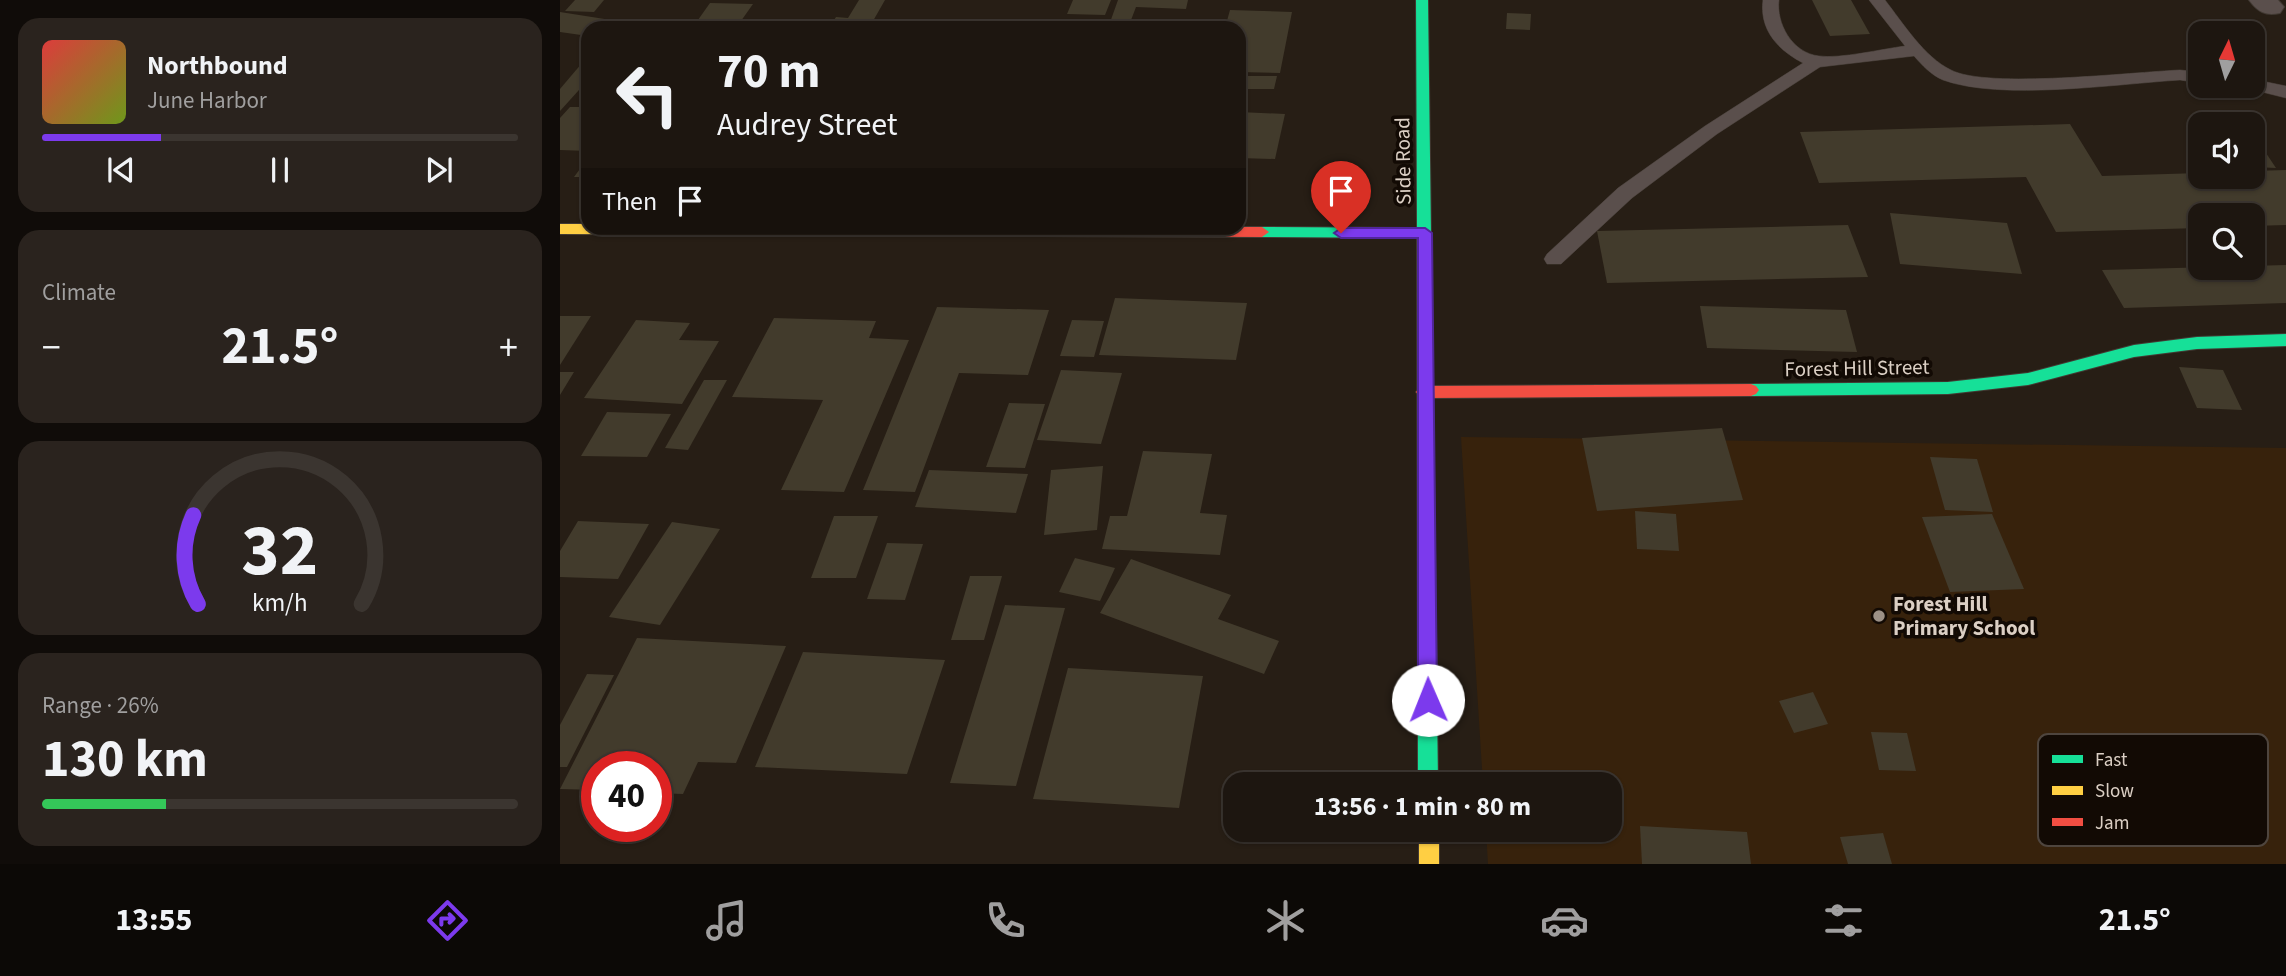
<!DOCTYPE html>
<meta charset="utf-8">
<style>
body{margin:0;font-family:"Source Sans 3",sans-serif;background:#2a231e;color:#f1f3f6;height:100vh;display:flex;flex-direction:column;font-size:26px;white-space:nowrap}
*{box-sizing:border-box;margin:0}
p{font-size:23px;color:#a09f9f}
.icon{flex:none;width:38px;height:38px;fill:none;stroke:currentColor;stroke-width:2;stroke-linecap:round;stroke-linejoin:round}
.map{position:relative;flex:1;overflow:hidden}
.details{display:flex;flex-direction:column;gap:18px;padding:18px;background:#100c09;width:560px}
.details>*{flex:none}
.guide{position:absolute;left:21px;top:21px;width:665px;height:214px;border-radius:21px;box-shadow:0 2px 5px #0004,0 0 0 2px #3b3530;background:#1d1610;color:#f1f3f6;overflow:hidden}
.needle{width:46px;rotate:5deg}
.fabs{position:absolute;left:1628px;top:21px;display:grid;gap:14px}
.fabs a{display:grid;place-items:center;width:77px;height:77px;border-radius:14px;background:#1d1610;box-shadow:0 2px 5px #0004,0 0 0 2px #3b3530;font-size:35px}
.speed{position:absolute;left:21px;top:751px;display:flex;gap:14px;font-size:35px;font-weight:700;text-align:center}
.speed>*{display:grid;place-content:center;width:91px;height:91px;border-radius:50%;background:#1d1610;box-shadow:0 2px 5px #0004,0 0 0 2px #3b3530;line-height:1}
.speed .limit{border:10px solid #d22;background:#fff;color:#111}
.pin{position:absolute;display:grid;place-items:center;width:60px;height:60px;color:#fff;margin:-72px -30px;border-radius:50% 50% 50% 0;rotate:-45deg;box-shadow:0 0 7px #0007}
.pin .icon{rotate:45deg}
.me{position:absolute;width:77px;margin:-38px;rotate:359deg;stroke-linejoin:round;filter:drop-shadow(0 0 5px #0008)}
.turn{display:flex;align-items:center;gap:24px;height:147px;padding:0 21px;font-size:32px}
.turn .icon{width:91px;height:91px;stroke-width:2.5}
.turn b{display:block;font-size:49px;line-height:60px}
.then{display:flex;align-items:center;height:66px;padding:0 21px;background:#0003;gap:14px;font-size:26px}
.big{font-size:52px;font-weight:700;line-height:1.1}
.details .card{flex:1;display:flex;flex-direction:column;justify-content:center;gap:10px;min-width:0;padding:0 24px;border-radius:21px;background:#2a231e}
.details .dial{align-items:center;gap:0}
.dial svg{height:182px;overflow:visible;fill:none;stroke:#3b3530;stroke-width:7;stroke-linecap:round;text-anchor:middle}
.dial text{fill:#f1f3f6;stroke:none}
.song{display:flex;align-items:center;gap:21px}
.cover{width:84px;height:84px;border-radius:10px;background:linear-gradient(135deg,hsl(0 70% 55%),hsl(80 70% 35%))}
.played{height:7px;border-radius:4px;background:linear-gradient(90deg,#7c3aed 25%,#3b3530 25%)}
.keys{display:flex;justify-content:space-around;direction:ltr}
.heat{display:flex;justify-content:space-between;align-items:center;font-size:38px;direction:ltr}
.charge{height:10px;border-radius:5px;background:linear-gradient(90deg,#34c759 26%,#3b3530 0)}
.trip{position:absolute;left:663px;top:772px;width:399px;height:70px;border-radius:21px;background:#1d1610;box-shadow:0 2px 5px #0004,0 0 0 2px #3b3530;font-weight:700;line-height:70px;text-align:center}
.menu{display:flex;height:112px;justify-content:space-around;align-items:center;background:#0c0906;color:#a09f9f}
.menu .icon{width:49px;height:49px}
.menu .current{color:#7c3aed}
.menu b{font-size:32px;color:#f1f3f6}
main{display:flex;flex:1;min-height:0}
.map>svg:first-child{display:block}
</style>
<main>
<section class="details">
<div class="card">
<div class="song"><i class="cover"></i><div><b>Northbound</b><p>June Harbor</p></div></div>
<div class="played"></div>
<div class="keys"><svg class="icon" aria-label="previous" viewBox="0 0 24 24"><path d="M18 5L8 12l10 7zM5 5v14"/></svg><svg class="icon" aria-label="pause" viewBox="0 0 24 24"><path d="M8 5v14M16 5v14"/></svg><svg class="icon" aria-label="next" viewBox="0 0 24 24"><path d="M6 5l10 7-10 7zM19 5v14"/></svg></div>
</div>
<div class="card"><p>Climate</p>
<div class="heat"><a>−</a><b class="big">21.5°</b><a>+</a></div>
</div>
<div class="card dial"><svg viewBox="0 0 100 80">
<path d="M14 69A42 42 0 1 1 86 69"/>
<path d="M14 69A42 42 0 0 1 12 30" stroke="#7c3aed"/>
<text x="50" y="56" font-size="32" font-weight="700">32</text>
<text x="50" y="72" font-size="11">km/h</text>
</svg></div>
<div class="card"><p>Range · 26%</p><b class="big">130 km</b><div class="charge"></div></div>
</section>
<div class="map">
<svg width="1726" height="864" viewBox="0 0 1726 864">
<rect width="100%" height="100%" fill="#271e15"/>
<path fill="#37220c" d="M 901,437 L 1726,448 L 1726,864 L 928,864 L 926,830 L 1050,830 L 1050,784 L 923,784 Z"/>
<g fill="#423b2c">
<path d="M 15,0 L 44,0 L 34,12 L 5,11 Z"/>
<path d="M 299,0 L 325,0 L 309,28 L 269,28 L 276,17 L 288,18 Z"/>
<path d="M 513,0 L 551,0 L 545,15 L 507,14 Z"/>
<path d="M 558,0 L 628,0 L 626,9 L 576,7 L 568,28 L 548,28 Z"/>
<path d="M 1252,0 L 1291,0 L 1310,34 L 1270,36 Z"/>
<path d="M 150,3 L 193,4 L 176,28 L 133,27 Z"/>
<path d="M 670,10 L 732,12 L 720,73 L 679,72 L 679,28 L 665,28 Z"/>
<path d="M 0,12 L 51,20 L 41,28 L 28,28 L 28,36 L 0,32 Z"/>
<path d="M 947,13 L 971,14 L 970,30 L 946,29 Z"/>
<path d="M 608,23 L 637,24 L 636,28 L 607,28 Z"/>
<path d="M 28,56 L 28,80 L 0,111 L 0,89 Z"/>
<path d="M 688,76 L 717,76 L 714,89 L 685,89 Z"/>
<path d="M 10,107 L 28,107 L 28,151 L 0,150 L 0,118 Z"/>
<path d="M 679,112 L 725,114 L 715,159 L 679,158 Z"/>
<path d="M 1510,124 L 1542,176 L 1640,173 L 1640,177 L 1692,177 L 1692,171 L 1726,170 L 1726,225 L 1692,226 L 1692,215 L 1640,215 L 1640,228 L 1496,232 L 1466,177 L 1259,183 L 1240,132 Z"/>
<path d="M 1692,147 L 1702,147 L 1716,168 L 1694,167 Z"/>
<path d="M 28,158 L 28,177 L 14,177 Z"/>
<path d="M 1330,213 L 1447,223 L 1462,274 L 1340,264 Z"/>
<path d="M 1288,225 L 1308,277 L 1047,283 L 1037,231 Z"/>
<path d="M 1726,265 L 1726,303 L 1564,308 L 1542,270 Z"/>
<path d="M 555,298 L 687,303 L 676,360 L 539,355 Z"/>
<path d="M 1140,306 L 1286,310 L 1297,352 L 1147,348 Z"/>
<path d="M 377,307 L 489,310 L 468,375 L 399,373 L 355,492 L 303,490 Z"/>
<path d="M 0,316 L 31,316 L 0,365 Z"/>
<path d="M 214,318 L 316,321 L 309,338 L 349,340 L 284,492 L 221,490 L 263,400 L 172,397 Z"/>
<path d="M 76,320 L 130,323 L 119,340 L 159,341 L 122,404 L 24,398 Z"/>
<path d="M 512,320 L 544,321 L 534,357 L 500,356 Z"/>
<path d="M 1619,367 L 1663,370 L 1682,410 L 1637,408 Z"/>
<path d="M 501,370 L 562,373 L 541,444 L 477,440 Z"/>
<path d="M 0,372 L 14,372 L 0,395 Z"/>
<path d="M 144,380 L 167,380 L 128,450 L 105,448 Z"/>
<path d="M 449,403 L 485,404 L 465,468 L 426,467 Z"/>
<path d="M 47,412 L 111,414 L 87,457 L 21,456 Z"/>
<path d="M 1162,428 L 1183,500 L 1037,511 L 1022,438 Z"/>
<path d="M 583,451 L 652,454 L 640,513 L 667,515 L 660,555 L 542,549 L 550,516 L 567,516 Z"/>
<path d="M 1370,457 L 1417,459 L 1433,512 L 1385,510 Z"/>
<path d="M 543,466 L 537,530 L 484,535 L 491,470 Z"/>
<path d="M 369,470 L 468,474 L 456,513 L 355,507 Z"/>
<path d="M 1075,511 L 1116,514 L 1119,551 L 1077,549 Z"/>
<path d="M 1432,514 L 1464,589 L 1390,592 L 1362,517 Z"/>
<path d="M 274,516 L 318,516 L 296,578 L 251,578 Z"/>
<path d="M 18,521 L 89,524 L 58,579 L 0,577 L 0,551 Z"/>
<path d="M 112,522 L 160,529 L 100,625 L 49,617 Z"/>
<path d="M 327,543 L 363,544 L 345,600 L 307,599 Z"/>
<path d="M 515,558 L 555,568 L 540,601 L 499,592 Z"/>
<path d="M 571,559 L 671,595 L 658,619 L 719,641 L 704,674 L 540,613 Z"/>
<path d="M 410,576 L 442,576 L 424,640 L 391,640 Z"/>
<path d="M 445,605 L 505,608 L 456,786 L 390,783 Z"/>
<path d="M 77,638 L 226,646 L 176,763 L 138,762 L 123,794 L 96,793 L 96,766 L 37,766 L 37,790 L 0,789 Z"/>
<path d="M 243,652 L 385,660 L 347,774 L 195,767 Z"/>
<path d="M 508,668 L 643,676 L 619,808 L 473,799 Z"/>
<path d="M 27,674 L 54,675 L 7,767 L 0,767 L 0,725 Z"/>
<path d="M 1253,692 L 1268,724 L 1234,733 L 1219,701 Z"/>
<path d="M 1311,732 L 1347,733 L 1356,771 L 1319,770 Z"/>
<path d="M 1080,826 L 1187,832 L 1191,864 L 1082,864 Z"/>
<path d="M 1323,833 L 1332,864 L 1288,864 L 1280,837 Z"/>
</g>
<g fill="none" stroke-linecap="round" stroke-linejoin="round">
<defs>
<g id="lane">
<path d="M 1203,0 L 1219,0 C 1216,23 1232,53 1259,56 C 1280,59 1322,49 1345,46 L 1309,0 L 1325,0 C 1343,23 1364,57 1391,70 C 1427,89 1573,72 1620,70 L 1640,72 L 1640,83 L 1620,80 C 1556,84 1441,101 1383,80 C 1371,75 1362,65 1354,56 L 1260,67 L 1157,134 L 1072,198 L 1001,264 L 987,264 L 984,259 L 987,254 L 1058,188 L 1145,126 L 1243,63 C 1218,50 1199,30 1203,0 Z"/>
<path d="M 1692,79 L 1726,86 L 1726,98 L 1686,88 L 1684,86 L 1692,86 Z"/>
</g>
<path id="street" d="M 1689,0 L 1718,0 L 1724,7 L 1720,13 C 1705,16 1698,12 1689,0 Z"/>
<g id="fast">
<path d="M 856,0 L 868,0 L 878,784 L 858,784 L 857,238 L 702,237 L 695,232 L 702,227 L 857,228 Z"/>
<path d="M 1726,334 L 1726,346 L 1637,349 L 1574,357 L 1468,385 L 1388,394 L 1191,396 L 1186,394 L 1183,390 L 1186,386 L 1191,384 L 1388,382 L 1468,373 L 1574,345 L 1637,337 Z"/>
</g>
<g id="slow">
<path d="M 0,224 L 28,224 L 28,228 L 482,228 L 484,231 L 477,236 L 0,234 Z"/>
<rect x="859" y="830" width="20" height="34"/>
</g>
<g id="jam">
<path d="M 679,227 L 702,227 L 709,232 L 702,237 L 477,236 L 470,231 L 472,228 Z"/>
<path d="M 1191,384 L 1196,386 L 1199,390 L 1196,394 L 1191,396 L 864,398 L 859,396 L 856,392 L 859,388 L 864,386 Z"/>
</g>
</defs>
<use href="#lane" stroke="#423a33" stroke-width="1"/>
<use href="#street" stroke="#423a33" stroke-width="2"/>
<use href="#fast" stroke="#423a33" stroke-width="2"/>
<use href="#slow" stroke="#423a33" stroke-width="2"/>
<use href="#jam" stroke="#423a33" stroke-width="2"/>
<use href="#lane" fill="#5a4f4c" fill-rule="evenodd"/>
<use href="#street" fill="#5a4f4c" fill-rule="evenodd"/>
<use href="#fast" fill="#16e098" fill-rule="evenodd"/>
<use href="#slow" fill="#ffcf43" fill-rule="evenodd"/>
<use href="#jam" fill="#f24e42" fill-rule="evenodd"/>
</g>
<path fill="#7c3aed" stroke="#51269a" stroke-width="2" d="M 781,228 L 865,228 L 872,233 L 877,700 L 874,707 L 868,709 L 861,707 L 858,700 L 858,238 L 781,238 L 774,233 Z"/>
<circle fill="#9c9187" stroke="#120a04" stroke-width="2.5" cx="1319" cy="616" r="7"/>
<g text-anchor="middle" stroke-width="7" stroke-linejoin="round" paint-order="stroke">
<g font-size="21" fill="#dbcfc4" stroke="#120a04">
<text transform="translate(843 161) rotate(-91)" y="7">Side Road</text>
<text transform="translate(1297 368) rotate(-1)" y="7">Forest Hill Street</text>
</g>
<g font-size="21" font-weight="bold" fill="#dbcfc4" stroke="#120a04" text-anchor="start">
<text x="1333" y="611">Forest Hill<tspan x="1333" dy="24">Primary School</tspan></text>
</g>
</g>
<rect x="1478" y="734" width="230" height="112" rx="10" fill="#120a04" stroke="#4e453e" stroke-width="2"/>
<rect x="1492" y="755" width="31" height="8" fill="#16e098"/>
<rect x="1492" y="786" width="31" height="9" fill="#ffcf43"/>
<rect x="1492" y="818" width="31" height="8" fill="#f24e42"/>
<g font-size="19" fill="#dbcfc4">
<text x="1535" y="766">Fast</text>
<text x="1535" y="797">Slow</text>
<text x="1535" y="829">Jam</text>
</g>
</svg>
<div class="fabs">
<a><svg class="needle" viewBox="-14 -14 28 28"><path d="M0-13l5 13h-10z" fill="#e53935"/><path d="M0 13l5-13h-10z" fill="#a09f9f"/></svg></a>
<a><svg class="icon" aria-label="sound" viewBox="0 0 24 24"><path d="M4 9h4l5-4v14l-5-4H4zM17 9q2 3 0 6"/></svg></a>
<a><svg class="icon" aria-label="search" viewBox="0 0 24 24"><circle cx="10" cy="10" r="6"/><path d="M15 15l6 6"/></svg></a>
</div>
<div class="speed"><div class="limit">40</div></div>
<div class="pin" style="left:781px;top:233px;background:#d93025"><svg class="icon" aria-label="arrive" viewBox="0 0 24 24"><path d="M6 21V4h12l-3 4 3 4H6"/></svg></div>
<svg class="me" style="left:868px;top:700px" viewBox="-20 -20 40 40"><circle r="19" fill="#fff"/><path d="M0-13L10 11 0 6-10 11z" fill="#7c3aed"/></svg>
<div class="trip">13:56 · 1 min · 80 m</div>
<div class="guide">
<div class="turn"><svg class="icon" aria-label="left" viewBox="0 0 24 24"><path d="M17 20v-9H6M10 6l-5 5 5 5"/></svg><div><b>70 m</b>Audrey Street</div></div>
<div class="then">Then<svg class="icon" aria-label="arrive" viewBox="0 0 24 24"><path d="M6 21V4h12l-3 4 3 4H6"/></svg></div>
</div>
</div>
</main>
<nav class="menu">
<b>13:55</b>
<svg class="icon current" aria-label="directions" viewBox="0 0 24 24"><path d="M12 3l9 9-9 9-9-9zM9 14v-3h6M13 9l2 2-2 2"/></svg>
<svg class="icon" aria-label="music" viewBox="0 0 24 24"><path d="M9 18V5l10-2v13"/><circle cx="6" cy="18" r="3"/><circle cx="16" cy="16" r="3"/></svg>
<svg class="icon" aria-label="phone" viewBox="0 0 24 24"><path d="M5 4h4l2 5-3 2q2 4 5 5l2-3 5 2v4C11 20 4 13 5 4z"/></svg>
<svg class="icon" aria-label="climate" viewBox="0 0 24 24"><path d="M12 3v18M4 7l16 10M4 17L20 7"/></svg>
<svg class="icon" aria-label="car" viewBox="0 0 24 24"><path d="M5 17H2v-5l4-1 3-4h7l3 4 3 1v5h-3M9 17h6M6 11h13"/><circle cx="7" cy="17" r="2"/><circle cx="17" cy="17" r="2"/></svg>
<svg class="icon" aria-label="filters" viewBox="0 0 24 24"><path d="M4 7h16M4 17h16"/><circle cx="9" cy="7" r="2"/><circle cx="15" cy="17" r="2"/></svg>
<b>21.5°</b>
</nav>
